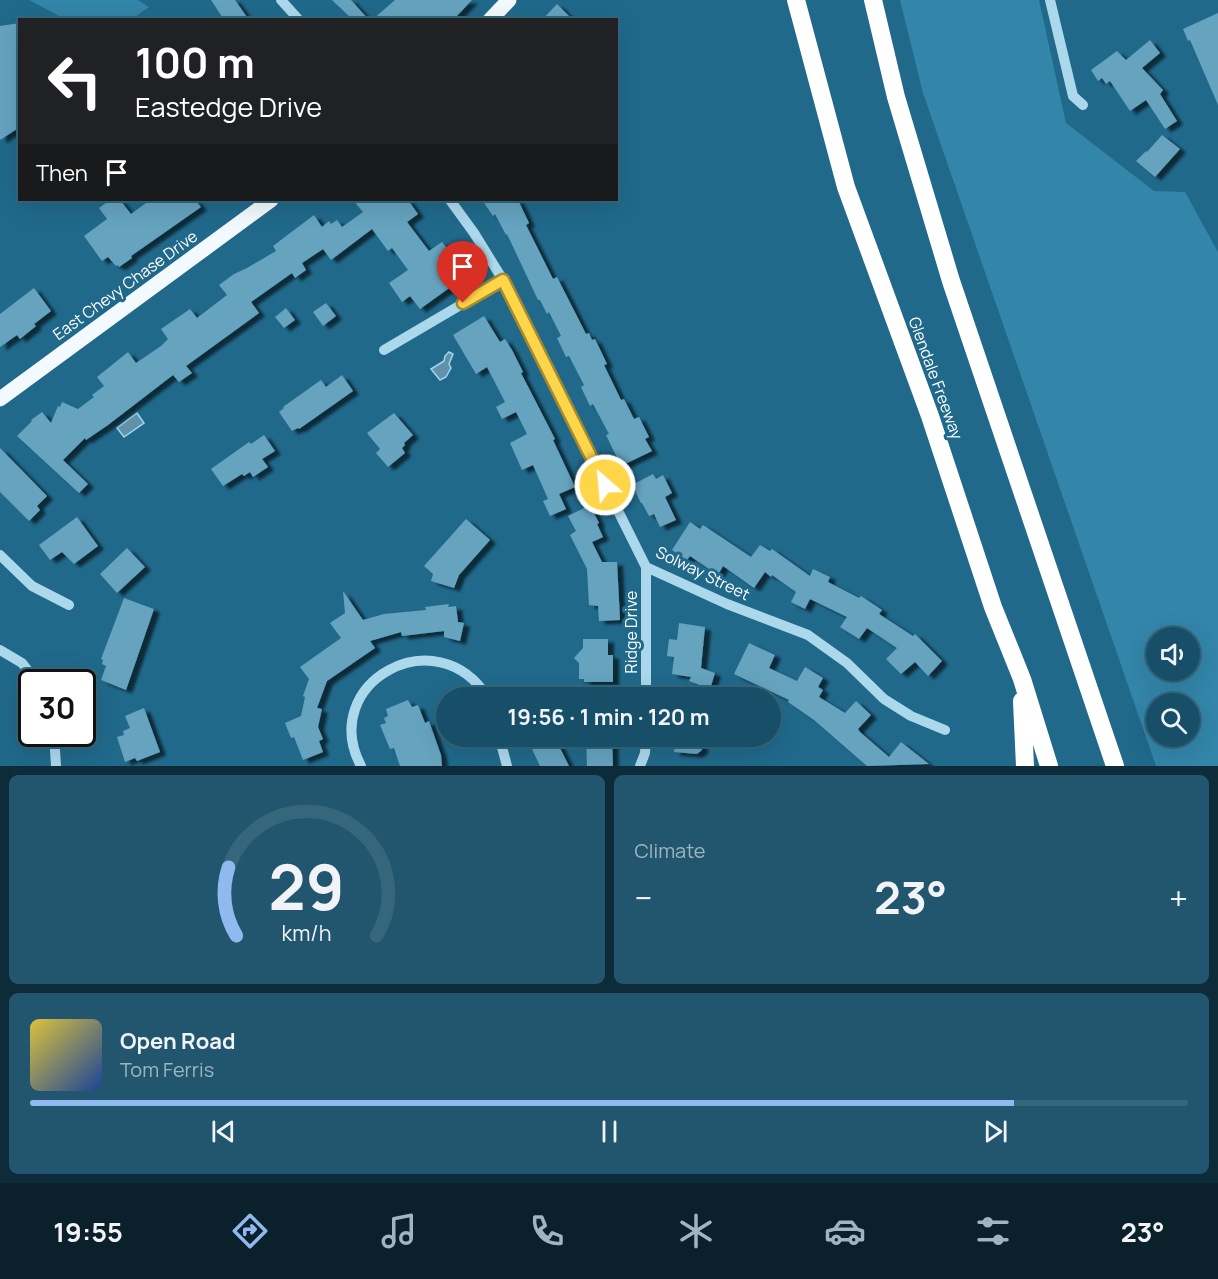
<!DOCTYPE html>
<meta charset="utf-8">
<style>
body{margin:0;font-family:Manrope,sans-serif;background:#21566e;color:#f1f3f6;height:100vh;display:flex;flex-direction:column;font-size:22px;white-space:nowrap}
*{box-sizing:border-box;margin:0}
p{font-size:20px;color:#9fb5c0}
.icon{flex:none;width:33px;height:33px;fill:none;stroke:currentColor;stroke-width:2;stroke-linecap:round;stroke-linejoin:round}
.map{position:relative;height:766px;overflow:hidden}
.drawer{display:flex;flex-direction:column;gap:9px;padding:9px;background:#0d2b39;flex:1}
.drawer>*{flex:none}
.guide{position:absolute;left:18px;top:18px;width:600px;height:183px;border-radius:0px;box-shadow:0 6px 24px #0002,0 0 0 2px #36667c;background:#202124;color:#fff;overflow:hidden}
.fabs{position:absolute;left:1146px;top:627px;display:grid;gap:12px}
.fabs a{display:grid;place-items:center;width:54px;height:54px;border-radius:50%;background:#184f68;box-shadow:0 6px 24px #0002,0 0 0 2px #36667c;font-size:30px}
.speed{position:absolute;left:18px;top:669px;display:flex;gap:12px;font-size:30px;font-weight:700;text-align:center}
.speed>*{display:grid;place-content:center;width:78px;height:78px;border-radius:50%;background:#184f68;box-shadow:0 6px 24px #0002,0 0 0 2px #36667c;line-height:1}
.speed .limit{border:3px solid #111;border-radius:9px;background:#fff;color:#111}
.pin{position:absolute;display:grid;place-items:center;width:51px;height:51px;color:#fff;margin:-62px -26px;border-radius:50% 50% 50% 0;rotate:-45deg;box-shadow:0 0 6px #0007}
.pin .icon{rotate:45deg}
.me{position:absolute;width:66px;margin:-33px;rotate:333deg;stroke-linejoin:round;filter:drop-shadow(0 0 4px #0008)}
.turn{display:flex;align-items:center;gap:21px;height:126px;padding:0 18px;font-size:27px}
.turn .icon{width:78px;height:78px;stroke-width:2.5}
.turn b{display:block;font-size:42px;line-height:51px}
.then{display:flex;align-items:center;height:57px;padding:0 18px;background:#0003;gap:12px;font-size:22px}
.big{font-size:45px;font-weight:700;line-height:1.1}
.drawer .tile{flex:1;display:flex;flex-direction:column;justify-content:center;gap:9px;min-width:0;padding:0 21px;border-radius:9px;background:#21566e}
.drawer .dial{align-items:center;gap:0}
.dial svg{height:156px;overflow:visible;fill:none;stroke:#36667c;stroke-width:7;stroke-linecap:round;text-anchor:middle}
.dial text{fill:#f1f3f6;stroke:none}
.song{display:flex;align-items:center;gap:18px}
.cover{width:72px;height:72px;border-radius:9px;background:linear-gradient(135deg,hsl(50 70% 55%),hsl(220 70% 35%))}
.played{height:6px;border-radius:3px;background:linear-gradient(90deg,#90b9f0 85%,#36667c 85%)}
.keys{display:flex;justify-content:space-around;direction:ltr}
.heat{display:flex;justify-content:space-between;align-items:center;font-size:33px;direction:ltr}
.drawer .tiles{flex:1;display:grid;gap:9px;grid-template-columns:1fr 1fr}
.tile:last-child{grid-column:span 2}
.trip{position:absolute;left:436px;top:687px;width:345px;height:60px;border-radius:30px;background:#184f68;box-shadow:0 6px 24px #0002,0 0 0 2px #36667c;font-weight:700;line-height:60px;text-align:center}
.menu{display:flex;height:96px;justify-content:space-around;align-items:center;background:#0a202a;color:#9fb5c0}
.menu .icon{width:42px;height:42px}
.menu .current{color:#90b9f0}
.menu b{font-size:27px;color:#f1f3f6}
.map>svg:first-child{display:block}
</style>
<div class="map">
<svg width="1218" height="766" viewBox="0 0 1218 766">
<defs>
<filter id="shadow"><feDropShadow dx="6" dy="3.5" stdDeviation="1.5" flood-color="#0009"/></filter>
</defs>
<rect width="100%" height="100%" fill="#20698b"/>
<g fill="#3385a9" fill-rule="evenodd">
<path d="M 29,0 L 138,0 L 149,7 L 132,19 L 65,19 Z"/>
<path d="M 900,0 L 1039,0 L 1066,123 L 1154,191 L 1185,192 L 1218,252 L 1218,766 L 1156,766 L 923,93 ZM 1156,638 L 1190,638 L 1190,670 L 1156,670 ZM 1156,704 L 1190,704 L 1190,736 L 1156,736 Z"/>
</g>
<g fill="#6192a9" stroke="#a0d6ed" stroke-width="1.5">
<path d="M 449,352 L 453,354 L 449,364 L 451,368 L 446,377 L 440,380 L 431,369 L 444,361 L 445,356 Z"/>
<path d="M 137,413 L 144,423 L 124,437 L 117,428 Z"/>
</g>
<g fill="#65a3bf" filter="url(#shadow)">
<path d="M 211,0 L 235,0 L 249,20 L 224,20 Z"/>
<path d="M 332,0 L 351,0 L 369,20 L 353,20 Z"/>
<path d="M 395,0 L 472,0 L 453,20 L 372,20 Z"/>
<path d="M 557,4 L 573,20 L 542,20 Z"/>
<path d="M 1218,13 L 1218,105 L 1190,40 L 1188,41 L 1183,29 Z"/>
<path d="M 20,23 L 20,127 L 0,140 L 0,26 Z"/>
<path d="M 1150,40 L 1160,53 L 1142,68 L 1163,90 L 1160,94 L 1177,121 L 1165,129 L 1146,100 L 1130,111 L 1110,81 L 1106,84 L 1102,78 L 1098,81 L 1091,70 L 1117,51 L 1126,60 Z"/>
<path d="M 1162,135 L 1180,149 L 1155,177 L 1136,161 L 1146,151 L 1147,152 Z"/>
<path d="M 110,200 L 120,200 L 131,214 L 150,200 L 195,200 L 201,207 L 131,256 L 132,258 L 119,267 L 118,265 L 116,266 L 108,257 L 102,261 L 84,236 L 107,219 L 99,208 Z"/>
<path d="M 353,200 L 408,200 L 418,214 L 407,222 L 429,251 L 442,242 L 456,260 L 448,265 L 459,281 L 420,309 L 410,296 L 402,302 L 389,283 L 408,270 L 392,248 L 388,251 L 372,229 L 331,260 L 323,249 L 302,263 L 306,270 L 295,278 L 292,273 L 251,302 L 259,313 L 186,366 L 192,373 L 179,382 L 173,375 L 108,425 L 86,440 L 85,438 L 63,460 L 88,484 L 79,493 L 17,436 L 32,421 L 31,420 L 42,412 L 51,423 L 58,406 L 60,407 L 62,402 L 78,409 L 94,397 L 92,395 L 104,386 L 97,377 L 128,352 L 136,363 L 161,346 L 168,339 L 161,329 L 190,309 L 197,318 L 227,295 L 219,285 L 234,274 L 247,268 L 276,251 L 273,246 L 314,215 L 322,227 L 329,221 L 331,224 L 337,220 L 342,227 L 363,212 Z"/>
<path d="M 482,200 L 518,200 L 529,223 L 526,225 L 553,279 L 557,277 L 586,334 L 589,333 L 592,340 L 595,339 L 607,364 L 604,365 L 621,400 L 624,399 L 634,419 L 639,417 L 649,437 L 645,439 L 652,451 L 621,466 L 606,435 L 609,434 L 593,404 L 590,406 L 581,387 L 584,385 L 569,356 L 566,357 L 557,338 L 561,336 L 549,312 L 547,314 L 540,300 L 538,300 L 507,234 L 506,235 L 495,214 L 493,216 Z"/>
<path d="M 34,288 L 51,311 L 34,324 L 36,326 L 20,339 L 17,335 L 0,347 L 0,314 Z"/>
<path d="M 326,303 L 336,316 L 323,326 L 313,312 Z"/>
<path d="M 286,308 L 295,320 L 284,328 L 275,317 Z"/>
<path d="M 484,316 L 500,342 L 505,339 L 512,350 L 523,372 L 521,373 L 555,439 L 553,440 L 575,487 L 559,494 L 566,509 L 550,516 L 543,501 L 548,499 L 533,465 L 522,470 L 510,443 L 527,434 L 516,412 L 502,419 L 496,407 L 505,402 L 487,367 L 476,374 L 453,335 Z"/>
<path d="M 342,375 L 353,391 L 299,429 L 298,428 L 292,431 L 279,412 L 284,408 L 283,407 L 321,380 L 326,387 Z"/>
<path d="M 394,413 L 413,435 L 404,443 L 405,445 L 402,448 L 405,453 L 388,467 L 376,453 L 380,449 L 367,433 Z"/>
<path d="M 264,435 L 275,451 L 262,459 L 268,467 L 253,477 L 250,472 L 244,476 L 242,474 L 223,486 L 211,469 L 249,442 L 251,444 Z"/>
<path d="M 0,448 L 47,496 L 37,506 L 40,510 L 29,521 L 0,492 Z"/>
<path d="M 653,474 L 656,479 L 663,475 L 672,493 L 665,497 L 676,520 L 660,527 L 654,514 L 649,516 L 642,503 L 641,503 L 632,485 Z"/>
<path d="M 590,505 L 599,523 L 597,524 L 603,537 L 592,542 L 602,562 L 617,562 L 620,620 L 599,621 L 598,606 L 589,605 L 587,569 L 570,535 L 576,531 L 568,516 Z"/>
<path d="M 77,517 L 98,546 L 74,564 L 62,552 L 50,560 L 39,545 Z"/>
<path d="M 466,519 L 490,540 L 459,575 L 454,588 L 431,581 L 433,574 L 424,566 Z"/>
<path d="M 690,522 L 700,529 L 703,525 L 751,557 L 760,545 L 770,551 L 772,549 L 810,576 L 813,569 L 830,577 L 828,582 L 859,598 L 861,596 L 882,610 L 879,614 L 913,636 L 915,634 L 942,661 L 928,676 L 915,662 L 901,674 L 886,659 L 897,648 L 867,628 L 859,639 L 840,627 L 847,617 L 810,599 L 805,609 L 791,602 L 796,592 L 772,575 L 771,577 L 765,572 L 754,588 L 723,566 L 718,575 L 690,556 L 687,560 L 672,550 Z"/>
<path d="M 127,548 L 145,567 L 117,593 L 100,574 Z"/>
<path d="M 343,591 L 363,620 L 384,614 L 426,610 L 425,607 L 449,604 L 448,607 L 456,606 L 458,622 L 464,623 L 460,641 L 444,637 L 444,631 L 402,636 L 401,632 L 370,641 L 375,648 L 327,681 L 317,708 L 322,709 L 318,727 L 323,739 L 319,741 L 323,752 L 303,760 L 294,737 L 291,738 L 285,723 L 301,716 L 305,697 L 303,696 L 309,679 L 300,667 L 341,638 L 330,623 L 345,613 Z"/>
<path d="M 124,598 L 154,609 L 126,690 L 101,680 L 106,666 L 102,664 L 103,660 L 101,659 Z"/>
<path d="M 679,623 L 705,627 L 701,668 L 715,673 L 710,689 L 689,681 L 691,677 L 672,674 L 674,657 L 667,656 L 669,639 L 677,640 Z"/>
<path d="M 583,639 L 608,639 L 608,655 L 613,655 L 613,682 L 584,682 L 584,679 L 579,679 L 579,663 L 574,658 L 583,648 Z"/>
<path d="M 749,643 L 775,655 L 769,668 L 797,681 L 805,667 L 823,678 L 818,687 L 823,690 L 819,697 L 845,713 L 856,701 L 871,715 L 858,729 L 860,732 L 889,757 L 901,742 L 929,764 L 867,766 L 814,720 L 788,702 L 789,700 L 734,674 Z"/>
<path d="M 408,700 L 412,707 L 418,705 L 425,723 L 429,721 L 441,755 L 442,766 L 400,766 L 394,748 L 390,749 L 380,725 L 386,723 L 384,718 L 388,716 L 386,709 Z"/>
<path d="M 144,708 L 160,752 L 137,761 L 135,758 L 125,762 L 117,737 L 124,735 L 123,731 L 130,728 L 125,716 Z"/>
<path d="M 554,736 L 569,766 L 540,766 L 531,747 Z"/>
<path d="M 586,736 L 612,736 L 613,766 L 587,766 Z"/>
<path d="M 675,736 L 701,736 L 702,750 L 697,754 L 674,752 Z"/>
</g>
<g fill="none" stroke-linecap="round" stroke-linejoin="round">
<g stroke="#acd8ec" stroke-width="10">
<path d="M 281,0 L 299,20"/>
<path d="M 1050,0 L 1073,96 L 1083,105"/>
<path d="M 450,200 L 474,233 L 503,280 L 646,567 L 727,604 L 808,635 L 847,663 L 884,699 L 911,716 L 945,730"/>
<path d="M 384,350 L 503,280"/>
<path d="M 0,555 L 32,586 L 69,605"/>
<path d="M 0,650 L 22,663 L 37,682"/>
<path d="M 646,698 L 646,567"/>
<path d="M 54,734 L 56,766"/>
<path d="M 499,736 L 507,766"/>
<path d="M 361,766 C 317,683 437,616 488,698"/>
<path d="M 640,766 L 645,753 L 646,736"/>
</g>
<g stroke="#f2fafe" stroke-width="15">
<path d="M 490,20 L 509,0"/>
<path d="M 0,399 L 271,200"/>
</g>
<g stroke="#fff" stroke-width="18">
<path d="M 796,0 L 846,187 L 930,416 L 993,607 L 1022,679 L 1049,766"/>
<path d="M 873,0 L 896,97 L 951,281 L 1115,766"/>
<path d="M 1022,701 L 1025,766"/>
</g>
</g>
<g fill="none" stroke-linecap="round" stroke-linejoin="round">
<defs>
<path id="route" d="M 463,303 L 503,280 L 605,485"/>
</defs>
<use href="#route" stroke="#a68a30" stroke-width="15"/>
<use href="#route" stroke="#ffd54a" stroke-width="10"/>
</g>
<g text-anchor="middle" stroke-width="6" stroke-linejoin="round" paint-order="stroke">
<g font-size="16" fill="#fff" stroke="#20698b">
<text transform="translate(125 285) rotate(-36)" y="6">East Chevy Chase Drive</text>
<text transform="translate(936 378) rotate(70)" y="6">Glendale Freeway</text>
<text transform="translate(703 573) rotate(26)" y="6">Solway Street</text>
<text transform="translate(631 632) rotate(-90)" y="6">Ridge Drive</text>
</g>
</g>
</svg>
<div class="fabs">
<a><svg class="icon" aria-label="sound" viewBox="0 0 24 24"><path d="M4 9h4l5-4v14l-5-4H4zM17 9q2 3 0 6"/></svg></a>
<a><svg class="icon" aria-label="search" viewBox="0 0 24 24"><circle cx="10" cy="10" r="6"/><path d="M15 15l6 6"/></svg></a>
</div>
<div class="speed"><div class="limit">30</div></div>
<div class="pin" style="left:463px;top:303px;background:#d93025"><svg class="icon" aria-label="arrive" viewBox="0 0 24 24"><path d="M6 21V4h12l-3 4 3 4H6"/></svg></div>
<svg class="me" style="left:605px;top:485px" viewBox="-20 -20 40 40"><circle r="17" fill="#ffd54a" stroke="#fff" stroke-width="3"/><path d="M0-11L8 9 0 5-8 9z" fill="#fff"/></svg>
<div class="trip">19:56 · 1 min · 120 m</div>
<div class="guide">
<div class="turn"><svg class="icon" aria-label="left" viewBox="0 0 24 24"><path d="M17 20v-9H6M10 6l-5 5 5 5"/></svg><div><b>100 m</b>Eastedge Drive</div></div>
<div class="then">Then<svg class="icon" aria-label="arrive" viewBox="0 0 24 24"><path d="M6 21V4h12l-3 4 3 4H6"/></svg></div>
</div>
</div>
<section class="drawer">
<div class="tiles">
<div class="tile dial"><svg viewBox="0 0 100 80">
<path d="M14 69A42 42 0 1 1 86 69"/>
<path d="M14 69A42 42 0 0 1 10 34" stroke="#90b9f0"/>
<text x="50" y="56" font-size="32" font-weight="700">29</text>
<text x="50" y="72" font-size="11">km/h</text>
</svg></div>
<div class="tile"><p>Climate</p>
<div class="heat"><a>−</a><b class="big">23°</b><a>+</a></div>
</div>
<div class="tile">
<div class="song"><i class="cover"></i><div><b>Open Road</b><p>Tom Ferris</p></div></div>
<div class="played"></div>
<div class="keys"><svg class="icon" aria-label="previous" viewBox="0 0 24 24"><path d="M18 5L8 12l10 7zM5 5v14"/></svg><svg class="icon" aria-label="pause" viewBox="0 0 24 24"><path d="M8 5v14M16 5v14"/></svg><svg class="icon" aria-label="next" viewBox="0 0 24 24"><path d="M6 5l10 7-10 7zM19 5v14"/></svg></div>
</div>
</div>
</section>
<nav class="menu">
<b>19:55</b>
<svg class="icon current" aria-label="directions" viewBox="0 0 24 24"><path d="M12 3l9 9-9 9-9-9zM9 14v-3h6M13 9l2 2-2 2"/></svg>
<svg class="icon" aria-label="music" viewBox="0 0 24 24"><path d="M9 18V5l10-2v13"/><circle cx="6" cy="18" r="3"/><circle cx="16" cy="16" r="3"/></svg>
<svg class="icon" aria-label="phone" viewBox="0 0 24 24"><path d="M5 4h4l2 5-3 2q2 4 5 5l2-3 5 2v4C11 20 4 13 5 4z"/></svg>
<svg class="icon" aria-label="climate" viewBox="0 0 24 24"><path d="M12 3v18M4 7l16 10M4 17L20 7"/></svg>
<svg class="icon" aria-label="car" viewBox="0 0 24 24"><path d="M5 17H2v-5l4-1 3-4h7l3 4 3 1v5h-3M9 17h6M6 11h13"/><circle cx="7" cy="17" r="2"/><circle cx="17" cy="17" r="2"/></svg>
<svg class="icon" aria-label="filters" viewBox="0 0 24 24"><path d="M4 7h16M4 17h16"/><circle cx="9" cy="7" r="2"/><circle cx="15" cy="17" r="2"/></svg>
<b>23°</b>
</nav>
